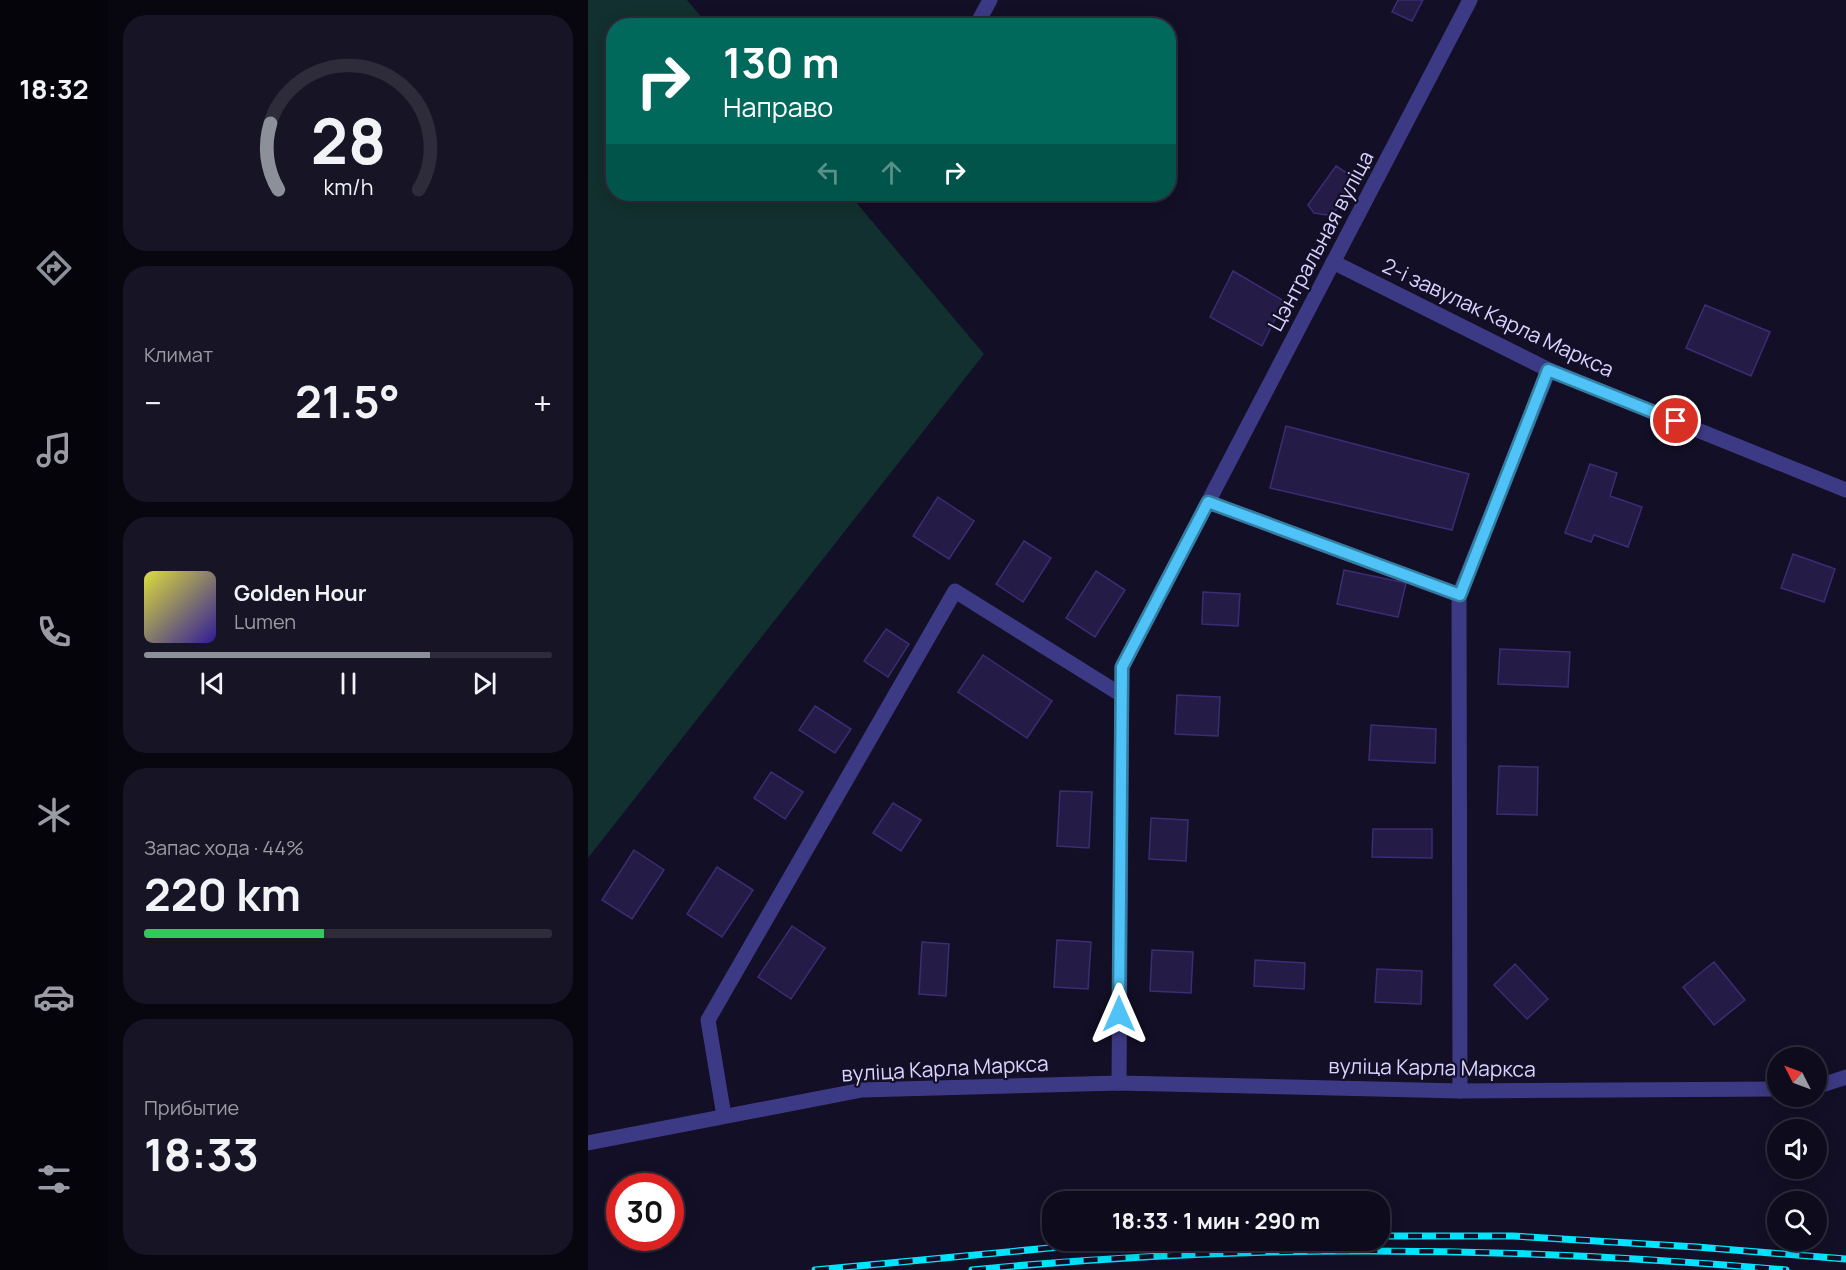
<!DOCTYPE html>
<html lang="ru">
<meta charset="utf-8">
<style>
body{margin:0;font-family:Manrope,sans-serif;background:#171425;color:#f1f3f6;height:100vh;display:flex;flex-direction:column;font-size:22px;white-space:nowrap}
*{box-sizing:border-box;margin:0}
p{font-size:20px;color:#9b9ba3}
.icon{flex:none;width:33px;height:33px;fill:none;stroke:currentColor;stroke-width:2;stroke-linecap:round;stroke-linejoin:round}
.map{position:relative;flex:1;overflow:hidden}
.panel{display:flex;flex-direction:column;gap:15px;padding:15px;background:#08060f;width:480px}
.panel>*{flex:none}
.banner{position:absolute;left:18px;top:18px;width:570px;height:183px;border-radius:24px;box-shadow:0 3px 15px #0003,0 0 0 2px #2e2b3b;background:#00695c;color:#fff;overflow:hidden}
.needle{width:39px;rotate:312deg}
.controls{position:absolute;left:1179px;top:1047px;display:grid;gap:12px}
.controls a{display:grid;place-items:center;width:60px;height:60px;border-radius:50%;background:#0e0b1c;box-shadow:0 3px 15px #0003,0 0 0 2px #2e2b3b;font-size:30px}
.speed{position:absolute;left:18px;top:1173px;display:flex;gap:12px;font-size:30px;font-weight:700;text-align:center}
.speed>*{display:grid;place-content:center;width:78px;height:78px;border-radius:50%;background:#0e0b1c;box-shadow:0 3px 15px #0003,0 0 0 2px #2e2b3b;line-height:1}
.speed .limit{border:9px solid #d22;background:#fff;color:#111}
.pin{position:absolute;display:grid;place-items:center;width:51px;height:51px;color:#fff;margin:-26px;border:3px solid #fff;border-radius:50%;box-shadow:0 2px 6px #0007}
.me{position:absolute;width:66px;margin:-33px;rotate:0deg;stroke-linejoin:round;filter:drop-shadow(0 0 4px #0008)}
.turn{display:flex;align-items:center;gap:21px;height:126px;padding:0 18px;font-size:27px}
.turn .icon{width:78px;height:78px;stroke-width:2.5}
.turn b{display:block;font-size:42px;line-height:51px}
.lanes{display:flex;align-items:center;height:57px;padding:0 18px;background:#0003;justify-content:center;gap:30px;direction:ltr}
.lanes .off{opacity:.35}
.big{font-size:45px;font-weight:700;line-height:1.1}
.panel .tile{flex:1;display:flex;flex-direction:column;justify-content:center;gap:9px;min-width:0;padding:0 21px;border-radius:24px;background:#171425}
.panel .dial{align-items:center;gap:0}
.dial svg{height:156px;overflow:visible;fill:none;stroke:#2e2b3b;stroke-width:7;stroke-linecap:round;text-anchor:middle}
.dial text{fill:#f1f3f6;stroke:none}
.song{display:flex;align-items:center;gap:18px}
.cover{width:72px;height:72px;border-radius:9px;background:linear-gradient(135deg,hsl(60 70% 55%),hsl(250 70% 35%))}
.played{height:6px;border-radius:3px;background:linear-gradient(90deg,#8c9099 70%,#2e2b3b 70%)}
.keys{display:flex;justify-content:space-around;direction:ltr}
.heat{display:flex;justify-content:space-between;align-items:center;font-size:33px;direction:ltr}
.charge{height:9px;border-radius:4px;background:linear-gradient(90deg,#34c759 44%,#2e2b3b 0)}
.trip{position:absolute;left:454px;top:1191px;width:348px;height:60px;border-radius:24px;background:#0e0b1c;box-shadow:0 3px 15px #0003,0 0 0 2px #2e2b3b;font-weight:700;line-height:60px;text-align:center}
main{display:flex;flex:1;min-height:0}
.menu{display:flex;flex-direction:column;width:108px;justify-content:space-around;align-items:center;background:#06040b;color:#9b9ba3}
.menu .icon{width:42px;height:42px}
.menu .on{color:#8c9099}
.menu b{font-size:27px;color:#f1f3f6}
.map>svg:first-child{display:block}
</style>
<main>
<nav class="menu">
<b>18:32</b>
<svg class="icon on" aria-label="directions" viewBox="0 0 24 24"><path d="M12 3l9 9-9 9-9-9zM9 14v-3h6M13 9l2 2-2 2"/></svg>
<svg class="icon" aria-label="music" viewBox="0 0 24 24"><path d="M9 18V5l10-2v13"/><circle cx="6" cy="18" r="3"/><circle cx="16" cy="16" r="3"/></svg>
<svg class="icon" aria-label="phone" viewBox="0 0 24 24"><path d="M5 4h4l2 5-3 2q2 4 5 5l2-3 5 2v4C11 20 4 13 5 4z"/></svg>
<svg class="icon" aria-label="climate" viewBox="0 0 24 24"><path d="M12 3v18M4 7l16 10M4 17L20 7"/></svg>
<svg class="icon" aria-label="car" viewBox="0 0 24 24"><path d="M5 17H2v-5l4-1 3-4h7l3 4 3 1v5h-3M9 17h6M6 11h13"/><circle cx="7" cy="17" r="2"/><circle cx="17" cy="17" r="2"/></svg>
<svg class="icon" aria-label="filters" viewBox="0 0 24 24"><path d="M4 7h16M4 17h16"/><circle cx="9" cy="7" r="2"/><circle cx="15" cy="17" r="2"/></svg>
</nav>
<section class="panel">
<div class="tile dial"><svg viewBox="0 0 100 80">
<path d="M14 69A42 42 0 1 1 86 69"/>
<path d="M14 69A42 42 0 0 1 10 35" stroke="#8c9099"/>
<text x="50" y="56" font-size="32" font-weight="700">28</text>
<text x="50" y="72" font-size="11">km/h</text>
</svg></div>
<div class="tile"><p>Климат</p>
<div class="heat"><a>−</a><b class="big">21.5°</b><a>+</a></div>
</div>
<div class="tile">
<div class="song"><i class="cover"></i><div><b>Golden Hour</b><p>Lumen</p></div></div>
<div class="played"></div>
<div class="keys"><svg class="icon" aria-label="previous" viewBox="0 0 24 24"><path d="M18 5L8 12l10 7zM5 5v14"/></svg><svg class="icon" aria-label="pause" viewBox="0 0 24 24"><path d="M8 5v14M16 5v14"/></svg><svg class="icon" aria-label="next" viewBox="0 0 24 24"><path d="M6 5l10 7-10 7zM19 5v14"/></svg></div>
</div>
<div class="tile"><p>Запас хода · 44%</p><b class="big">220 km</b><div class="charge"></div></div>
<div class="tile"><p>Прибытие</p><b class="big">18:33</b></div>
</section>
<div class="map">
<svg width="1258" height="1270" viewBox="0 0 1258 1270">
<rect width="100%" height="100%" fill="#130f26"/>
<path fill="#12302f" d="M 0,0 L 99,0 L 120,25 L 26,26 L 26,194 L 261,194 L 396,354 L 0,858 Z"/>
<g fill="#241b47" stroke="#3b2d73" stroke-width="1.5">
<path d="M 810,0 L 835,0 L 824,21 L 804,12 Z"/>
<path d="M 748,166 L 765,177 L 745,216 L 726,213 L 720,205 Z"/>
<path d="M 645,271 L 696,301 L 674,346 L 622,317 Z"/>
<path d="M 1117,305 L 1182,332 L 1163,376 L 1098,348 Z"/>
<path d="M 698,426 L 881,474 L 864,530 L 682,488 Z"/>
<path d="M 1002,464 L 1029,473 L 1022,496 L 1054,507 L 1040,547 L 1006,535 L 1003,542 L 977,533 Z"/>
<path d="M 350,497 L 386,521 L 361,559 L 325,536 Z"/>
<path d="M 436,541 L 463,558 L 435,602 L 408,584 Z"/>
<path d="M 1205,554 L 1247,569 L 1236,602 L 1193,588 Z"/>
<path d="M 756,570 L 818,583 L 810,617 L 749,604 Z"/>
<path d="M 508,571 L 537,590 L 507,637 L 478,618 Z"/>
<path d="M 615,592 L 652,594 L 650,626 L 614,624 Z"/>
<path d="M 298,629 L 321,644 L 300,677 L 276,661 Z"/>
<path d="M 912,649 L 982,652 L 980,687 L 910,684 Z"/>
<path d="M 395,655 L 464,701 L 439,738 L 370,692 Z"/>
<path d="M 589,695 L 632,697 L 630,736 L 587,734 Z"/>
<path d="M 227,706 L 263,729 L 247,753 L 211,730 Z"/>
<path d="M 783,725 L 848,729 L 847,763 L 781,760 Z"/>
<path d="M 911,766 L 950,767 L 949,815 L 909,814 Z"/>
<path d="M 183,772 L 215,792 L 197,819 L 166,798 Z"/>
<path d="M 472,791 L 504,792 L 501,848 L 469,846 Z"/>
<path d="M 305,803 L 333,820 L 313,851 L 285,833 Z"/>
<path d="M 563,818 L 600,820 L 598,861 L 561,859 Z"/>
<path d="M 785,829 L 844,829 L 844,858 L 784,857 Z"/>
<path d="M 46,850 L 76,870 L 44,919 L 14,900 Z"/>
<path d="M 129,867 L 165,890 L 134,937 L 99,914 Z"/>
<path d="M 204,926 L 237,948 L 203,999 L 170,977 Z"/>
<path d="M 469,940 L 503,942 L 500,989 L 466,987 Z"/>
<path d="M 334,942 L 361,944 L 358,996 L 331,994 Z"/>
<path d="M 564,950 L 605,952 L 603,993 L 562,991 Z"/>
<path d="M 667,960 L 717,963 L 716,989 L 666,986 Z"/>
<path d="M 1126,962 L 1157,1000 L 1126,1025 L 1095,987 Z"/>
<path d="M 927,964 L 960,999 L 939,1019 L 906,985 Z"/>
<path d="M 789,969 L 834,971 L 833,1004 L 787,1002 Z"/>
</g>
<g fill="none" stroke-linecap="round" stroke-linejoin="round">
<g stroke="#3d3a85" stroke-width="15">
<path d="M 388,26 L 402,0"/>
<path d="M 745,262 L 961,370 L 1258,490"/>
<path d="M 620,502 L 871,595 L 872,1091"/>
<path d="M 871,595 L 961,370"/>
<path d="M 531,1083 L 534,667 L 882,0"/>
<path d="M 1228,1087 L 1258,1077"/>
<path d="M 136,1116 L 120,1020 L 367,591 L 532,694"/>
<path d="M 0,1143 L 274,1090 L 531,1083 L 872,1091 L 1190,1089"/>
</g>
<defs>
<g id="rail">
<path d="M 792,1236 L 925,1236 L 1109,1247 L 1258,1259"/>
<path d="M 227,1270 L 472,1247 L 624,1240"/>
<path d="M 384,1270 C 655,1243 928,1246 1198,1270"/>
</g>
</defs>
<use href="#rail" stroke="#00e5ff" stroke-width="7"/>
<use href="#rail" stroke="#130f26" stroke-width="4.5" stroke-dasharray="14" stroke-linecap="butt"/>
</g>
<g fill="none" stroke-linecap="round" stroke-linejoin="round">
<defs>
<path id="route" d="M 531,1014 L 534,667 L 620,502 L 872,595 L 960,370 L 1088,421"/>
</defs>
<use href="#route" stroke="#337fa1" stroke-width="15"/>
<use href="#route" stroke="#4fc3f7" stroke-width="10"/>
</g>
<g text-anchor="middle" stroke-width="4.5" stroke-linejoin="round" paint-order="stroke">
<g font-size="21" fill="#d9d4ff" stroke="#130f26">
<text transform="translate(733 241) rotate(-62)" y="7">Цэнтральная вуліца</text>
<text transform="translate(910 318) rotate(25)" y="7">2-і завулак Карла Маркса</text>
<text transform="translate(844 1068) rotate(1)" y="7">вуліца Карла Маркса</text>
<text transform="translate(357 1069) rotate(-3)" y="7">вуліца Карла Маркса</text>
</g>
</g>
</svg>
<div class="controls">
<a><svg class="needle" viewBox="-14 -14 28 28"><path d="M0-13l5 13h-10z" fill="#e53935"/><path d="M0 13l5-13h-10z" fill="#9b9ba3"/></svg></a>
<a><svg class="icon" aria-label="sound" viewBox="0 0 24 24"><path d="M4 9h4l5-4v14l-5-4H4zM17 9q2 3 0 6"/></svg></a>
<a><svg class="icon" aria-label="search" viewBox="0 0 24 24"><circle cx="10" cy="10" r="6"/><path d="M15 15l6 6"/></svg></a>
</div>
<div class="speed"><div class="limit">30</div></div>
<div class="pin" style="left:1088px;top:421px;background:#d93025"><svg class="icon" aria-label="arrive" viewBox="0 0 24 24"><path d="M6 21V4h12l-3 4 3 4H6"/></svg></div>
<svg class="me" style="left:531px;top:1014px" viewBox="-20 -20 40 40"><path d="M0-17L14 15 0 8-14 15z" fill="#4fc3f7" stroke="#fff" stroke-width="4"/></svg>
<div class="trip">18:33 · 1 мин · 290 m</div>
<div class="banner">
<div class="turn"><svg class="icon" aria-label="right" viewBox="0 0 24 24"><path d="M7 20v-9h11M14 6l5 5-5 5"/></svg><div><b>130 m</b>Направо</div></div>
<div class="lanes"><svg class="icon off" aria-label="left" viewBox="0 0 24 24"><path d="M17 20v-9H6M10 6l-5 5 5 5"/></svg><svg class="icon off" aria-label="ahead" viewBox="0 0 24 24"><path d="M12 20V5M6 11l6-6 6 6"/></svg><svg class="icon" aria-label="right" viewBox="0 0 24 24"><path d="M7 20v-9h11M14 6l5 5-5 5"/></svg></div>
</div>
</div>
</main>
